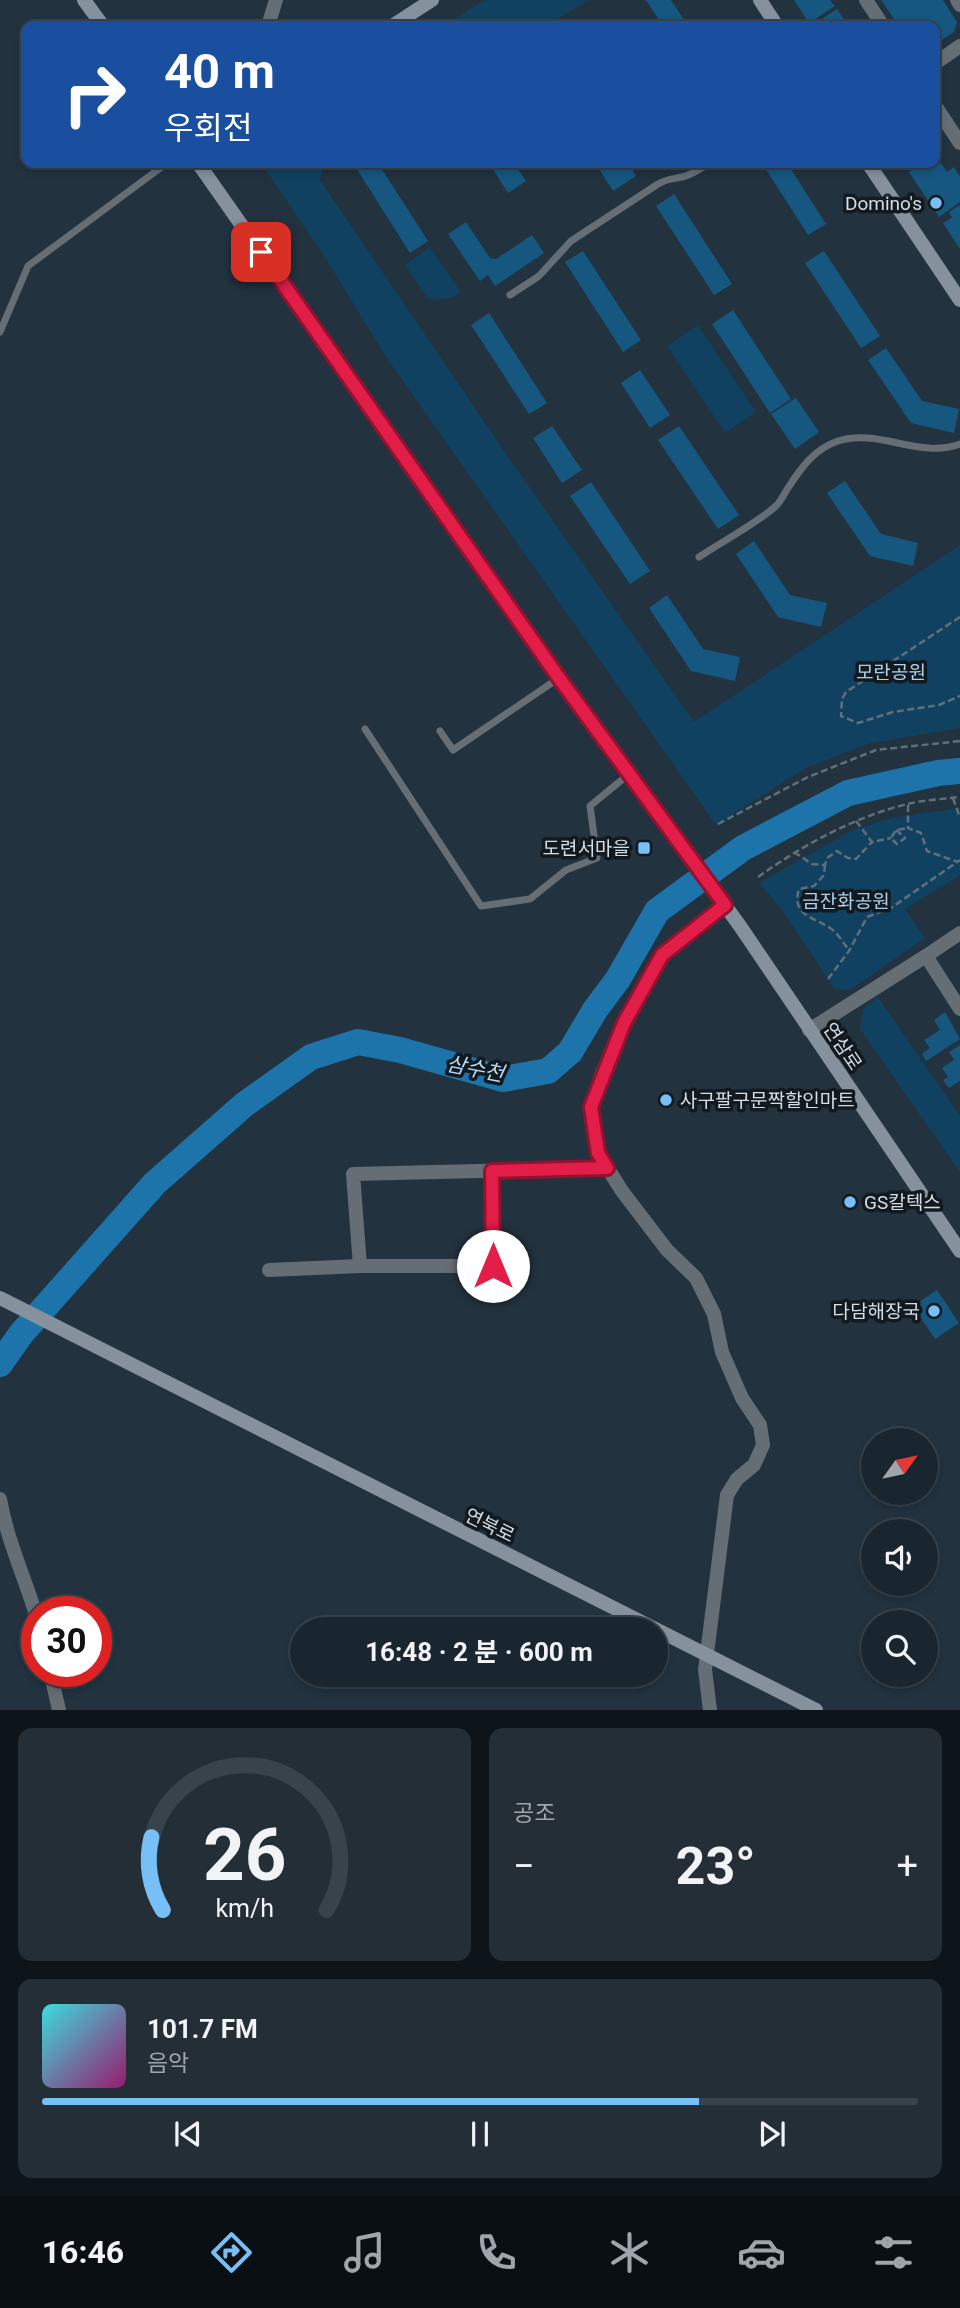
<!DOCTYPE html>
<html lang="ko">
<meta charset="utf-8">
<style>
body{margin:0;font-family:Roboto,"Noto Sans KR",sans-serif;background:#232e37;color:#f1f3f6;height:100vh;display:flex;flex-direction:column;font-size:26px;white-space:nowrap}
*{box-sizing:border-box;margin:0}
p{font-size:23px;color:#9fa5aa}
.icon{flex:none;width:38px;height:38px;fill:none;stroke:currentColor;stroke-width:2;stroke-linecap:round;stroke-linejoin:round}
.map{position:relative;height:1710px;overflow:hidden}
.drawer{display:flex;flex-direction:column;gap:18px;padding:18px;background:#0e151a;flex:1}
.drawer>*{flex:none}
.guide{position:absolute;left:21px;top:21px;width:919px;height:147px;border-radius:14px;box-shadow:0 4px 10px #0003,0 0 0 2px #38434b;background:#1a4fa0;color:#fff;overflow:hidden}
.needle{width:46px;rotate:57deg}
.controls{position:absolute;left:861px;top:1428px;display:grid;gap:14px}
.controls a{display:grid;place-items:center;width:77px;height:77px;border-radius:50%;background:#1a262f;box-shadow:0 4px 10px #0003,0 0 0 2px #38434b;font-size:35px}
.speed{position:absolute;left:21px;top:1596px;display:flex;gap:14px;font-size:35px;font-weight:700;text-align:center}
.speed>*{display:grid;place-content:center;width:91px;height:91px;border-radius:50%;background:#1a262f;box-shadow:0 4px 10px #0003,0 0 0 2px #38434b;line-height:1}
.speed .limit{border:10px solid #d22;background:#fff;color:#111}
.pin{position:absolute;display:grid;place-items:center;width:60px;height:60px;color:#fff;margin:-30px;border-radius:14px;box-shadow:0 4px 10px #0006}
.me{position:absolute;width:77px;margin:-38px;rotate:0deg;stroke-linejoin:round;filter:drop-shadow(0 0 5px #0008)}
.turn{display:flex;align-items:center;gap:24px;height:147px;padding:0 28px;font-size:32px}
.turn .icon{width:91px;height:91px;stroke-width:2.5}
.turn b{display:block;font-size:49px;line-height:60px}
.big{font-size:52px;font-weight:700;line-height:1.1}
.drawer .tile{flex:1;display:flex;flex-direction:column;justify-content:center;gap:10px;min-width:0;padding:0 24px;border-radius:14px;background:#232e37}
.drawer .dial{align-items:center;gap:0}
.dial svg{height:182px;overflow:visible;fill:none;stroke:#38434b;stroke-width:7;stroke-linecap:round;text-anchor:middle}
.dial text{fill:#f1f3f6;stroke:none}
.song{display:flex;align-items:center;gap:21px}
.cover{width:84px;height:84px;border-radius:10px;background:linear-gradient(135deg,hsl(180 70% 55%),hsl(320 70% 35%))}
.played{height:7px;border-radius:4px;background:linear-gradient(90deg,#76c0f7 75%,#38434b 75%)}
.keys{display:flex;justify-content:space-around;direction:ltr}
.heat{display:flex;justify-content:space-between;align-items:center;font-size:38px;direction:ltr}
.drawer .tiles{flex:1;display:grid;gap:18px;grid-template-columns:1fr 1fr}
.tile:last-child{grid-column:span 2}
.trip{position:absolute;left:290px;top:1617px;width:378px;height:70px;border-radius:35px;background:#1a262f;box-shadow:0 4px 10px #0003,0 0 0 2px #38434b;font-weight:700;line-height:70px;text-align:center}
.tab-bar{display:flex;height:112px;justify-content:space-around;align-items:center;background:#0a0f13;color:#9fa5aa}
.tab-bar .icon{width:49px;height:49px}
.tab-bar .current{color:#76c0f7}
.tab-bar b{font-size:32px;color:#f1f3f6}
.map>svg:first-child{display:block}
</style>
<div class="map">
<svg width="960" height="1710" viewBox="0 0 960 1710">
<rect width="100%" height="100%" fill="#22323f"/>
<g fill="#104161">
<path d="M 485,0 L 588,0 L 546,26 L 443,26 Z"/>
<path d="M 265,163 L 332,163 L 322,170 L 320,180 L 502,448 L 694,722 L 960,545 L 960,728 L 867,744 L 806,768 L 716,825 L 386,357 L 328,262 L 264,167 Z"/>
<path d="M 430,247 L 458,288 L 459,293 L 453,298 L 431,299 L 425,295 L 405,265 Z"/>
<path d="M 698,325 L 756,412 L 725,433 L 667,346 Z"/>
<path d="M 960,808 L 960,875 L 905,909 L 925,938 L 850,990 L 835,989 L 779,906 L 759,883 L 853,830 L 892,818 Z"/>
<path d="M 878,997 L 960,1116 L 960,1172 L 860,1029 L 863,1009 Z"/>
</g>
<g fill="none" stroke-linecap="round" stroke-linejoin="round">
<path stroke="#1d74ab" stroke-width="26" d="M 0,1364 L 21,1334 L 155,1183 L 245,1104 L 311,1057 L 358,1042 L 400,1050 L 503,1079 L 548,1071 L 570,1052 L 595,1010 L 618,979 L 657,911 L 743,848 L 848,793 L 938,773 L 960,771"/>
</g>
<g fill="#165780">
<path d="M 646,0 L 671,0 L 688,26 L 663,26 Z"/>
<path d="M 794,0 L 830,0 L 835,6 L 809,23 Z"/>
<path d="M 881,0 L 943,0 L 957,22 L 954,32 L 934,45 L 934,26 L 899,26 Z"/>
<path d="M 837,9 L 848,26 L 811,26 Z"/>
<path d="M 934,153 L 947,172 L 954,167 L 960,177 L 960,202 L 939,217 L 909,172 L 923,163 L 934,163 Z"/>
<path d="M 353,163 L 378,163 L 428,241 L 410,253 Z"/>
<path d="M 489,163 L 514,163 L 526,181 L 508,193 Z"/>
<path d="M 595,163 L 628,163 L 636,176 L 613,191 Z"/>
<path d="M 762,163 L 787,163 L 826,224 L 808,235 Z"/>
<path d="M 674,194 L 732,284 L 714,295 L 656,206 Z"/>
<path d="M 960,205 L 960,249 L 943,223 L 952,218 L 949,212 Z"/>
<path d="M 466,222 L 490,258 L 496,259 L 532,235 L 544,253 L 495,286 L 488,275 L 480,281 L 448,234 Z"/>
<path d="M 583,251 L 641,340 L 623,352 L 565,262 Z"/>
<path d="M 824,251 L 880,336 L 861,348 L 805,263 Z"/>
<path d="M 733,310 L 791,399 L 770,413 L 712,324 Z"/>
<path d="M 489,313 L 547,403 L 529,414 L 471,325 Z"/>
<path d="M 886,348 L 922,401 L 959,409 L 954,433 L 911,423 L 868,360 Z"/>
<path d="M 640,370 L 670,415 L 650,428 L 621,383 Z"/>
<path d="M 796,398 L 819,432 L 795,449 L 771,414 Z"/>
<path d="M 552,426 L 582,470 L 562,483 L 533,438 Z"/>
<path d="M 679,426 L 739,515 L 718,529 L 658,440 Z"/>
<path d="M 845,481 L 881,534 L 918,543 L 913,566 L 870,556 L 827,493 Z"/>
<path d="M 591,482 L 650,571 L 630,584 L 570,496 Z"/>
<path d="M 754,541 L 790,595 L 827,603 L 821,627 L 778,617 L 736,554 Z"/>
<path d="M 667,595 L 703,649 L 740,657 L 735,681 L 691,671 L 649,608 Z"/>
<path d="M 945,1012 L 960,1039 L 926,1061 L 922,1054 L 930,1048 L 924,1040 L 940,1030 L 934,1020 Z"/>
<path d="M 960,1045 L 960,1081 L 949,1088 L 943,1080 L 948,1077 L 942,1068 L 954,1060 L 949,1052 Z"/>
<path d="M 937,1290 L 959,1323 L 935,1339 L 913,1306 Z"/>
</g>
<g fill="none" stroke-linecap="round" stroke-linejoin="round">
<g stroke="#616f7a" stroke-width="2.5" stroke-dasharray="7 3.5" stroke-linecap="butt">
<path d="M 960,617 L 846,692 L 842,699 L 841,716 L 858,723 L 893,712 L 939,705 L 960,696"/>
<path d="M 953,798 L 960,818"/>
<path d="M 908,805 L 908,828 L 921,833 L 927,851 L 958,862"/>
<path d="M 856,821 L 872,842 L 891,838"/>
<path d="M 718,824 L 808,777 L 876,750 L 960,741"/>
<path d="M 896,830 L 905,838 L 897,844 L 891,838 L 896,830 L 908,828"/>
<path d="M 794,852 L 812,864 L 825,865 L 827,858 L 837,851 L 848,858 L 856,859 L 872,842"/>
<path d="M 825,865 L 824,875 L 814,886 L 799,889 C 791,915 813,917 830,928 C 838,933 843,943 849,950"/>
<path d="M 758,877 C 803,845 852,818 907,804 C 924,800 943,799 960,797"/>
<path d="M 828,979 L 849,951 L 867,917 L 891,908 L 960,860"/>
</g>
<g stroke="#666e75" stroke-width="7">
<path d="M 510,295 L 539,276 L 571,241 L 658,184 C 666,179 672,179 682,177 C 692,175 701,168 710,163"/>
<path d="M 0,332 L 28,266 L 167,163"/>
<path d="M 699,557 C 724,540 753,526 776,506 C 781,501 784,494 788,488 C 801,468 814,449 838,441 C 879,428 919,459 960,444"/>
<path d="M 365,729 L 481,906 L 530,899 L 566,870 L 597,858 L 590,806 L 629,774"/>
<path d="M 440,731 L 453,750 L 559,678"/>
</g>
<g stroke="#666e75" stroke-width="14">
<path d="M 866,0 L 883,26"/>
<path d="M 957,0 L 960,5"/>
<path d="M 268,26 L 276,0"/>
<path d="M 934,64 L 960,46"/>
<path d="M 934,104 L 960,143"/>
<path d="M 960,933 L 926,956 L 960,1009"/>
<path d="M 809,1030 L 926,956"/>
<path d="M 492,1171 L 493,1266 L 360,1266 L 353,1174 L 607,1168"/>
<path d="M 269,1270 L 360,1266"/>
<path d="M 0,1499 C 7,1540 25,1578 37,1618"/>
<path d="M 50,1671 L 59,1710"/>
<path d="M 710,1710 L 705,1670 L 727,1495 L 737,1479 L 754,1465 L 763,1445 L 760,1425 L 742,1398 L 722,1352 L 714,1314 L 696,1278 L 667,1250 L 622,1191 L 598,1153 L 591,1107 L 602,1073 L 624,1023 L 662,955 L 725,905"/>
</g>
<g stroke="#85919c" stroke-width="14">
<path d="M 84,0 L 103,26"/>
<path d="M 760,0 L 777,26"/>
<path d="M 392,26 L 432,0"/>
<path d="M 198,163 L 559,678 L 740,926 L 960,1251"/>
<path d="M 868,163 L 960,300"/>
<path d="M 0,1298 L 816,1710"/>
</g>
</g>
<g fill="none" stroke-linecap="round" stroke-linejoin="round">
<defs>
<path id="route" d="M 261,252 L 559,678 L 725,905 L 662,955 L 624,1023 L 591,1107 L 598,1153 L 607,1168 L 492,1171 L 493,1266"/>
</defs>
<use href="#route" stroke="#92132f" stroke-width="18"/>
<use href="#route" stroke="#e11d48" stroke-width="12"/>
</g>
<g fill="#76c0f7" stroke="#12191f" stroke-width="2.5">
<circle cx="936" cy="203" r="7"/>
<rect x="637" y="841" width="14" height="14" rx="3.5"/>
<circle cx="666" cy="1100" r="7"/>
<circle cx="850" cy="1202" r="7"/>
<circle cx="934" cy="1311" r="7"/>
</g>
<g text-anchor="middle" stroke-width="7" stroke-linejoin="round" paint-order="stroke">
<g font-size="19" fill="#d4dee6" stroke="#12191f" text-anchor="end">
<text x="922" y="210">Domino's</text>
<text x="630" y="855">도련서마을</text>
<text x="680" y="1107" text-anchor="start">사구팔구문짝할인마트</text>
<text x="864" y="1209" text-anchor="start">GS칼텍스</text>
<text x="920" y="1318">다담해장국</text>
</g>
<g font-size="19" fill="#abd1ef" stroke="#12191f">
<text x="891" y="679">모란공원</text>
<text x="846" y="908">금잔화공원</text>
</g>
<g font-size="19" fill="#d4dee6" stroke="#12191f">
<text transform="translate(843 1046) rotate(56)" y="7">연삼로</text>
<text transform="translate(490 1525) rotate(26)" y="7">연북로</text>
</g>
<g font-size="21" font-style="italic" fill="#b6dcfb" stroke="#12191f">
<text transform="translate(475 1069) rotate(11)" y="7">삼수천</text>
</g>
</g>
</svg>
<div class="controls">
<a><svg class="needle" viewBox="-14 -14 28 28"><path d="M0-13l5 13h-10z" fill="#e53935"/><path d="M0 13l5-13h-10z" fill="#9fa5aa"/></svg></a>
<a><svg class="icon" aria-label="sound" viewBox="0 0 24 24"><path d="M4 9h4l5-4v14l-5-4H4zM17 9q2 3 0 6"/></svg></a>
<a><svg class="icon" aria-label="search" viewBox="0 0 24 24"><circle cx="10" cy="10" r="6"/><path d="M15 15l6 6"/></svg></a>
</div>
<div class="speed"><div class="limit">30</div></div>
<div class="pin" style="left:261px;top:252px;background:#d93025"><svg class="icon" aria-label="arrive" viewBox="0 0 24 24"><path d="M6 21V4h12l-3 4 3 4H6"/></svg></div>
<svg class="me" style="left:493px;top:1266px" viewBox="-20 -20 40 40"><circle r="19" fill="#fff"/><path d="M0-13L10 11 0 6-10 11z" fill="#e11d48"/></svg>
<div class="trip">16:48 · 2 분 · 600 m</div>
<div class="guide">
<div class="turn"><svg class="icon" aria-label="right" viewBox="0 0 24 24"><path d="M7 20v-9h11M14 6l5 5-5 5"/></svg><div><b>40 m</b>우회전</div></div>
</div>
</div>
<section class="drawer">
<div class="tiles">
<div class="tile dial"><svg viewBox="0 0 100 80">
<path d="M14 69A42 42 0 1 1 86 69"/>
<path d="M14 69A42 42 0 0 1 9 37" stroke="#76c0f7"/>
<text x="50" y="56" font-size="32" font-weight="700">26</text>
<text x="50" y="72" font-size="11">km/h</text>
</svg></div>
<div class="tile"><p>공조</p>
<div class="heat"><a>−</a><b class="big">23°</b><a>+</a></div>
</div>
<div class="tile">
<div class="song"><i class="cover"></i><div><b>101.7 FM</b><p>음악</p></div></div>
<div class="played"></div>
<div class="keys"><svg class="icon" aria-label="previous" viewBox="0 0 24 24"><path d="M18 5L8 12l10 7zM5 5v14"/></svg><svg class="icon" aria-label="pause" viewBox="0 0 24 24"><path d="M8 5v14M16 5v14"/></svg><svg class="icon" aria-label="next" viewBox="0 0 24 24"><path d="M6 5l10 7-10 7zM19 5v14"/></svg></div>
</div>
</div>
</section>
<nav class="tab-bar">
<b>16:46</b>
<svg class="icon current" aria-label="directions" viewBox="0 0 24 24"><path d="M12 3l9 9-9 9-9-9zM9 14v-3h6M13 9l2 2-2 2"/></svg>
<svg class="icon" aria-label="music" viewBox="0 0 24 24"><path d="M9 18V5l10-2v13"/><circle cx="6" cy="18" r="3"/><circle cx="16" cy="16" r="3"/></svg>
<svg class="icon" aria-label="phone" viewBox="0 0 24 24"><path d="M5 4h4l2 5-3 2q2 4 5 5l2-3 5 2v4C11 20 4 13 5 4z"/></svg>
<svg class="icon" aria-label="climate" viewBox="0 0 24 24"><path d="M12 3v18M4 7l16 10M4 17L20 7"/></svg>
<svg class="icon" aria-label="car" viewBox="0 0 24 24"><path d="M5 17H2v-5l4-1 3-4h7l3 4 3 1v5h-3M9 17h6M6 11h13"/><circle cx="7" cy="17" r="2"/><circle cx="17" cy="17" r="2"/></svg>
<svg class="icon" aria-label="filters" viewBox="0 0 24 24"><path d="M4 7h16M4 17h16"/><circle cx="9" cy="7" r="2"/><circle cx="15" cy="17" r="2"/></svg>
</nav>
